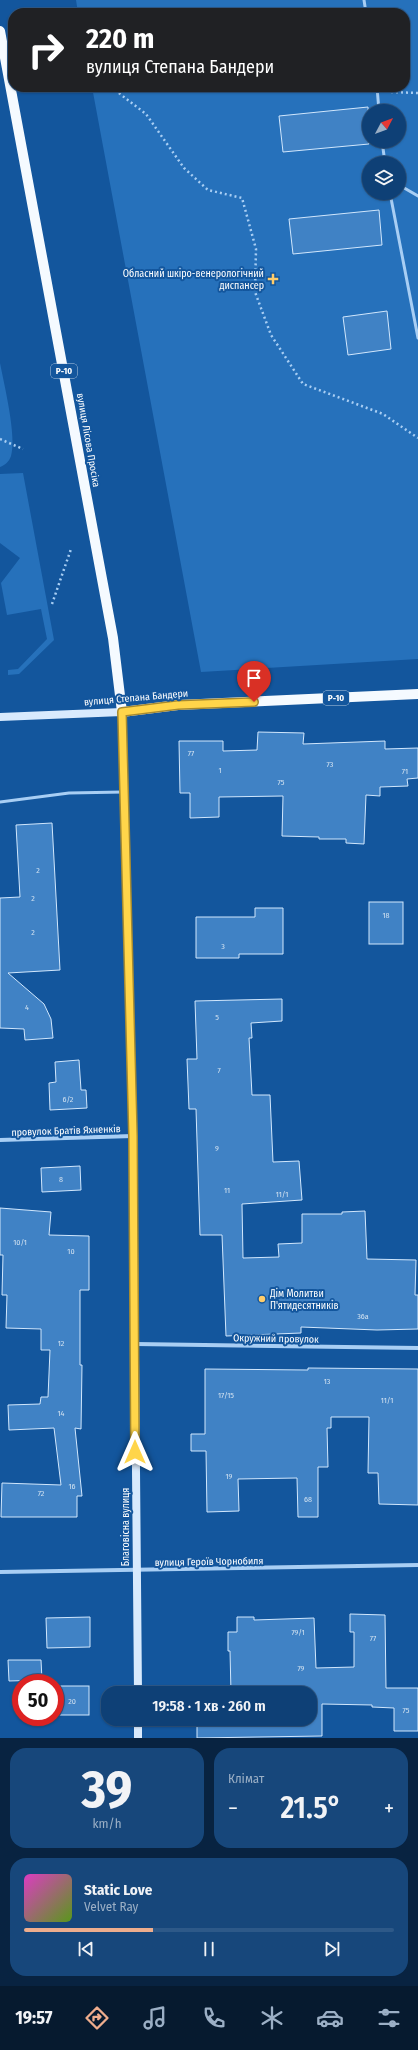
<!DOCTYPE html>
<html lang="uk">
<meta charset="utf-8">
<style>
body{margin:0;font-family:"Fira Sans Condensed",sans-serif;background:#17477b;color:#f1f3f6;height:100vh;display:flex;flex-direction:column;font-size:15px;white-space:nowrap}
*{box-sizing:border-box;margin:0}
p{font-size:13px;color:#9bafc5}
.icon{flex:none;width:22px;height:22px;fill:none;stroke:currentColor;stroke-width:2;stroke-linecap:round;stroke-linejoin:round}
.map{position:relative;height:1738px;overflow:hidden}
.side{display:flex;flex-direction:column;gap:10px;padding:10px;background:#082341;flex:1}
.side>*{flex:none}
.guide{position:absolute;left:8px;top:8px;width:402px;height:84px;border-radius:16px;box-shadow:0 1px 3px #0004,0 0 0 1px #2e5988;background:#202124;color:#fff;overflow:hidden}
.needle{width:26px;rotate:49deg}
.controls{position:absolute;left:362px;top:104px;display:grid;gap:8px}
.controls a{display:grid;place-items:center;width:44px;height:44px;border-radius:50%;background:#0e4076;box-shadow:0 1px 3px #0004,0 0 0 1px #2e5988;font-size:20px}
.speed{position:absolute;left:12px;top:1674px;display:flex;gap:8px;font-size:20px;font-weight:700;text-align:center}
.speed>*{display:grid;place-content:center;width:52px;height:52px;border-radius:50%;background:#0e4076;box-shadow:0 1px 3px #0004,0 0 0 1px #2e5988;line-height:1}
.speed .limit{border:6px solid #d22;background:#fff;color:#111}
.pin{position:absolute;display:grid;place-items:center;width:34px;height:34px;color:#fff;margin:-41px -17px;border-radius:50% 50% 50% 0;rotate:-45deg;box-shadow:0 0 4px #0007}
.pin .icon{rotate:45deg}
.me{position:absolute;width:44px;margin:-22px;rotate:0deg;stroke-linejoin:round;filter:drop-shadow(0 0 3px #0008)}
.turn{display:flex;align-items:center;gap:14px;height:84px;padding:0 12px;font-size:18px}
.turn .icon{width:52px;height:52px;stroke-width:2.5}
.turn b{display:block;font-size:28px;line-height:34px}
.big{font-size:30px;font-weight:600;line-height:1.1}
.side .card{flex:1;display:flex;flex-direction:column;justify-content:center;gap:6px;min-width:0;padding:0 14px;border-radius:16px;background:#17477b}
.side .dial{align-items:center;gap:0}
.dial b{font-size:52px;line-height:1}
.song{display:flex;align-items:center;gap:12px}
.cover{width:48px;height:48px;border-radius:6px;background:linear-gradient(135deg,hsl(310 70% 55%),hsl(90 70% 35%))}
.played{height:4px;border-radius:2px;background:linear-gradient(90deg,#eead8d 35%,#2e5988 35%)}
.keys{display:flex;justify-content:space-around;direction:ltr}
.heat{display:flex;justify-content:space-between;align-items:center;font-size:22px;direction:ltr}
.side .tiles{flex:1;display:grid;gap:10px;grid-template-columns:1fr 1fr}
.card:last-child{grid-column:span 2}
.trip{position:absolute;left:101px;top:1686px;width:216px;height:40px;border-radius:16px;background:#0e4076;box-shadow:0 1px 3px #0004,0 0 0 1px #2e5988;font-weight:600;line-height:40px;text-align:center}
.tabs{display:flex;height:64px;justify-content:space-around;align-items:center;background:#061a2f;color:#9bafc5}
.tabs .icon{width:28px;height:28px}
.tabs .selected{color:#eead8d}
.tabs b{font-size:18px;color:#f1f3f6}
.map>svg:first-child{display:block}
</style>
<div class="map">
<svg width="418" height="1738" viewBox="0 0 418 1738">
<rect width="100%" height="100%" fill="#13569d"/>
<g fill="#2671bb" fill-rule="evenodd">
<path d="M 76,0 L 418,0 L 418,659 L 201,672 L 92,87 L 405,87 L 405,13 L 78,13 ZM 369,111 L 399,111 L 399,141 L 369,141 ZM 369,163 L 399,163 L 399,193 L 369,193 Z"/>
<path d="M 0,363 C 4,384 17,437 11,456 C 9,462 5,465 0,467 Z"/>
<path d="M 23,473 L 54,640 L 19,674 L 8,675 L 8,670 L 18,669 L 47,639 L 41,609 L 7,615 L 1,583 L 20,558 L 0,543 L 0,474 Z"/>
</g>
<g fill="#4082c5" stroke="#d1e7fd">
<path d="M 368,107 L 369,144 L 283,152 L 279,116 Z"/>
<path d="M 379,210 L 382,245 L 293,254 L 289,219 Z"/>
<path d="M 387,311 L 391,349 L 348,355 L 343,317 Z"/>
<path d="M 258,732 L 304,733 L 303,744 L 385,741 L 385,749 L 418,748 L 418,778 L 407,779 L 408,786 L 380,787 L 380,796 L 366,795 L 364,844 L 346,843 L 346,839 L 319,839 L 319,837 L 282,836 L 283,796 L 219,797 L 219,817 L 190,818 L 190,793 L 180,793 L 179,741 L 223,741 L 223,751 L 257,750 Z"/>
<path d="M 52,823 L 60,970 L 8,973 L 44,1004 L 51,1019 L 53,1038 L 25,1040 L 24,1029 L 0,1028 L 0,898 L 20,897 L 16,825 Z"/>
<rect x="369" y="902" width="34" height="42"/>
<path d="M 255,908 L 283,908 L 283,954 L 239,954 L 239,958 L 196,958 L 196,917 L 255,917 Z"/>
<path d="M 282,999 L 282,1021 L 251,1023 L 252,1038 L 249,1038 L 252,1095 L 270,1095 L 273,1162 L 299,1161 L 302,1200 L 242,1204 L 243,1258 L 279,1257 L 278,1244 L 302,1243 L 302,1214 L 342,1214 L 342,1212 L 365,1211 L 367,1259 L 416,1260 L 415,1295 L 418,1295 L 418,1329 L 377,1330 L 301,1327 L 301,1333 L 226,1336 L 222,1235 L 200,1235 L 196,1109 L 189,1109 L 187,1059 L 197,1059 L 195,1001 Z"/>
<path d="M 79,1060 L 81,1090 L 86,1090 L 87,1108 L 50,1110 L 49,1083 L 56,1082 L 55,1062 Z"/>
<path d="M 80,1166 L 81,1190 L 42,1192 L 41,1168 Z"/>
<path d="M 0,1208 L 51,1212 L 49,1235 L 89,1236 L 89,1290 L 80,1290 L 80,1365 L 82,1365 L 81,1429 L 75,1428 L 82,1496 L 77,1496 L 77,1517 L 1,1517 L 2,1483 L 61,1485 L 54,1428 L 9,1430 L 8,1405 L 40,1404 L 41,1397 L 48,1397 L 50,1350 L 41,1350 L 41,1329 L 6,1328 L 7,1295 L 2,1295 L 3,1255 L 0,1255 Z"/>
<path d="M 308,1368 L 418,1369 L 418,1505 L 379,1504 L 378,1473 L 368,1473 L 369,1417 L 331,1417 L 331,1428 L 327,1428 L 328,1467 L 318,1467 L 318,1517 L 298,1517 L 297,1478 L 238,1479 L 239,1511 L 207,1512 L 206,1451 L 191,1451 L 191,1434 L 205,1434 L 205,1369 L 308,1370 Z"/>
<path d="M 350,1614 L 385,1615 L 386,1688 L 418,1688 L 418,1731 L 394,1731 L 394,1708 L 372,1707 L 372,1705 L 322,1704 L 322,1736 L 197,1738 L 197,1719 L 310,1719 L 310,1693 L 231,1693 L 230,1651 L 228,1651 L 228,1632 L 237,1632 L 237,1617 L 254,1617 L 254,1620 L 314,1618 L 316,1668 L 354,1667 L 354,1632 L 350,1632 Z"/>
<path d="M 90,1617 L 90,1647 L 47,1648 L 46,1618 Z"/>
<path d="M 8,1660 L 41,1660 L 42,1680 L 9,1681 Z"/>
<rect x="55" y="1686" width="34" height="29"/>
</g>
<g fill="none" stroke-linecap="round" stroke-linejoin="round">
<g stroke="#a8cef4" stroke-width="2.5" stroke-dasharray="2 3" stroke-linecap="butt">
<path d="M 111,87 L 146,114 L 184,168 L 208,190 L 242,198 L 256,249 L 255,292 L 271,335 L 303,384 L 383,414 L 418,438"/>
<path d="M 391,92 L 418,93"/>
<path d="M 0,439 L 23,449"/>
<path d="M 52,604 L 71,549"/>
</g>
<g stroke="#a8cef4" stroke-width="3">
<path d="M 364,0 L 366,13"/>
<path d="M 377,87 L 379,111"/>
<path d="M 382,141 L 385,163"/>
<path d="M 399,185 L 418,196"/>
<path d="M 390,193 L 418,338"/>
<path d="M 0,802 L 69,793 L 123,792"/>
</g>
<g stroke="#a8cef4" stroke-width="4">
<path d="M 0,1140 L 133,1136"/>
<path d="M 135,1344 L 418,1348"/>
<path d="M 0,1572 L 418,1565"/>
</g>
<g stroke="#d8eafd" stroke-width="8">
<path d="M 0,717 L 122,712 L 133,1136 L 138,1693"/>
<path d="M 138,1719 L 138,1738"/>
</g>
<path stroke="#f5faff" stroke-width="10" d="M 0,31 L 113,638 L 122,712 L 178,705 L 418,694"/>
</g>
<g fill="none" stroke-linecap="round" stroke-linejoin="round">
<defs>
<path id="route" d="M 135,1452 L 133,1136 L 122,712 L 178,705 L 254,702"/>
</defs>
<use href="#route" stroke="#a68a30" stroke-width="10"/>
<use href="#route" stroke="#ffd54a" stroke-width="7"/>
</g>
<g fill="#ffcd6b" stroke="#13569d" stroke-width="1.5">
<path d="M271 273h4v4h4v4h-4v4h-4v-4h-4v-4h4z"/>
<circle cx="262" cy="1299" r="4"/>
</g>
<g text-anchor="middle" stroke-width="4" stroke-linejoin="round" paint-order="stroke">
<g font-size="8" fill="#cfe0f0">
<text x="191" y="756">77</text>
<text x="330" y="767">73</text>
<text x="220" y="773">1</text>
<text x="405" y="774">71</text>
<text x="281" y="785">75</text>
<text x="38" y="873">2</text>
<text x="33" y="901">2</text>
<text x="386" y="918">18</text>
<text x="33" y="935">2</text>
<text x="223" y="949">3</text>
<text x="27" y="1010">4</text>
<text x="217" y="1020">5</text>
<text x="219" y="1073">7</text>
<text x="68" y="1102">6/2</text>
<text x="217" y="1151">9</text>
<text x="61" y="1182">8</text>
<text x="227" y="1193">11</text>
<text x="282" y="1197">11/1</text>
<text x="20" y="1245">10/1</text>
<text x="71" y="1254">10</text>
<text x="363" y="1319">36а</text>
<text x="61" y="1346">12</text>
<text x="327" y="1384">13</text>
<text x="226" y="1398">17/15</text>
<text x="387" y="1403">11/1</text>
<text x="61" y="1416">14</text>
<text x="229" y="1479">19</text>
<text x="72" y="1489">16</text>
<text x="41" y="1496">72</text>
<text x="308" y="1502">68</text>
<text x="298" y="1635">79/1</text>
<text x="373" y="1641">77</text>
<text x="301" y="1671">79</text>
<text x="72" y="1704">20</text>
<text x="406" y="1713">75</text>
</g>
<g fill="#13569d" stroke="#b8cce2" stroke-width="1">
<rect x="51" y="364" width="26" height="14" rx="3"/>
<rect x="323" y="691" width="26" height="14" rx="3"/>
</g>
<g font-size="9" font-weight="bold" fill="#fff">
<text x="64" y="374">Р-10</text>
<text x="336" y="701">Р-10</text>
</g>
<g font-size="10" fill="#fff" stroke="#13569d" text-anchor="end">
<text x="264" y="277">Обласний шкіро-венерологічний<tspan x="264" dy="12">диспансер</tspan></text>
<text x="270" y="1297" text-anchor="start">Дім Молитви<tspan x="270" dy="12">П'ятидесятників</tspan></text>
</g>
<g font-size="10" fill="#fff" stroke="#13569d">
<text transform="translate(89 440) rotate(80)" y="4">вулиця Лісова Просіка</text>
<text transform="translate(136 697) rotate(-5)" y="4">вулиця Степана Бандери</text>
<text transform="translate(66 1130) rotate(-2)" y="4">провулок Братів Яхненків</text>
<text transform="translate(276 1338) rotate(1)" y="4">Окружний провулок</text>
<text transform="translate(125 1527) rotate(-90)" y="4">Благовісна вулиця</text>
<text transform="translate(209 1561) rotate(-1)" y="4">вулиця Героїв Чорнобиля</text>
</g>
</g>
</svg>
<div class="controls">
<a><svg class="needle" viewBox="-14 -14 28 28"><path d="M0-13l5 13h-10z" fill="#e53935"/><path d="M0 13l5-13h-10z" fill="#9bafc5"/></svg></a>
<a><svg class="icon" aria-label="layers" viewBox="0 0 24 24"><path d="M12 4l9 5-9 5-9-5zM3 14l9 5 9-5"/></svg></a>
</div>
<div class="speed"><div class="limit">50</div></div>
<div class="pin" style="left:254px;top:702px;background:#d93025"><svg class="icon" aria-label="arrive" viewBox="0 0 24 24"><path d="M6 21V4h12l-3 4 3 4H6"/></svg></div>
<svg class="me" style="left:135px;top:1452px" viewBox="-20 -20 40 40"><path d="M0-17L14 15 0 8-14 15z" fill="#ffd54a" stroke="#fff" stroke-width="4"/></svg>
<div class="trip">19:58 · 1 хв · 260 m</div>
<div class="guide">
<div class="turn"><svg class="icon" aria-label="right" viewBox="0 0 24 24"><path d="M7 20v-9h11M14 6l5 5-5 5"/></svg><div><b>220 m</b>вулиця Степана Бандери</div></div>
</div>
</div>
<section class="side">
<div class="tiles">
<div class="card dial"><b>39</b><p>km/h</p></div>
<div class="card"><p>Клімат</p>
<div class="heat"><a>−</a><b class="big">21.5°</b><a>+</a></div>
</div>
<div class="card">
<div class="song"><i class="cover"></i><div><b>Static Love</b><p>Velvet Ray</p></div></div>
<div class="played"></div>
<div class="keys"><svg class="icon" aria-label="previous" viewBox="0 0 24 24"><path d="M18 5L8 12l10 7zM5 5v14"/></svg><svg class="icon" aria-label="pause" viewBox="0 0 24 24"><path d="M8 5v14M16 5v14"/></svg><svg class="icon" aria-label="next" viewBox="0 0 24 24"><path d="M6 5l10 7-10 7zM19 5v14"/></svg></div>
</div>
</div>
</section>
<nav class="tabs">
<b>19:57</b>
<svg class="icon selected" aria-label="directions" viewBox="0 0 24 24"><path d="M12 3l9 9-9 9-9-9zM9 14v-3h6M13 9l2 2-2 2"/></svg>
<svg class="icon" aria-label="music" viewBox="0 0 24 24"><path d="M9 18V5l10-2v13"/><circle cx="6" cy="18" r="3"/><circle cx="16" cy="16" r="3"/></svg>
<svg class="icon" aria-label="phone" viewBox="0 0 24 24"><path d="M5 4h4l2 5-3 2q2 4 5 5l2-3 5 2v4C11 20 4 13 5 4z"/></svg>
<svg class="icon" aria-label="climate" viewBox="0 0 24 24"><path d="M12 3v18M4 7l16 10M4 17L20 7"/></svg>
<svg class="icon" aria-label="car" viewBox="0 0 24 24"><path d="M5 17H2v-5l4-1 3-4h7l3 4 3 1v5h-3M9 17h6M6 11h13"/><circle cx="7" cy="17" r="2"/><circle cx="17" cy="17" r="2"/></svg>
<svg class="icon" aria-label="filters" viewBox="0 0 24 24"><path d="M4 7h16M4 17h16"/><circle cx="9" cy="7" r="2"/><circle cx="15" cy="17" r="2"/></svg>
</nav>
